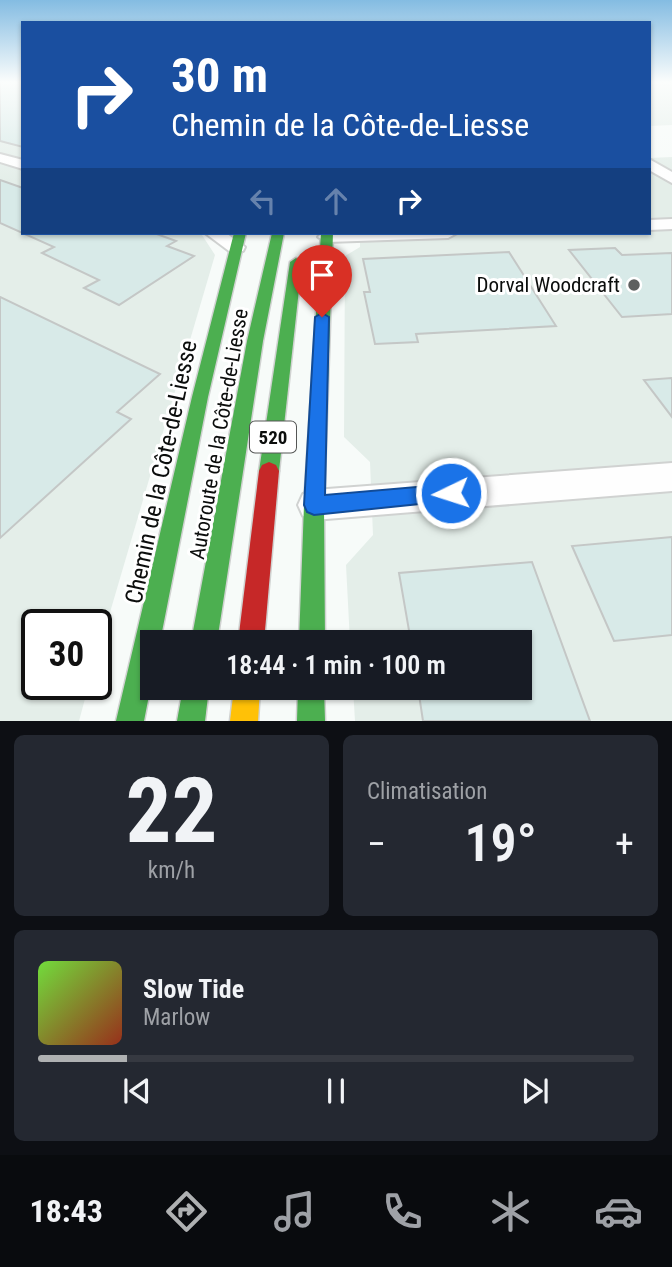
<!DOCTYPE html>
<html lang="fr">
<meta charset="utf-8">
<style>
body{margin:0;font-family:"Roboto Condensed",sans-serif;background:#242831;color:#f1f3f6;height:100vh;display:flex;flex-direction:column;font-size:26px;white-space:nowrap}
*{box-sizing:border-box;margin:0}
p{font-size:23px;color:#9ea1a6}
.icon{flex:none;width:38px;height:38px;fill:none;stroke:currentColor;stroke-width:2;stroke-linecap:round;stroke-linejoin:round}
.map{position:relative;height:721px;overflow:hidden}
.sheet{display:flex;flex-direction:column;gap:14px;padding:14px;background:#0d0f14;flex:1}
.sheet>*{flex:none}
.guide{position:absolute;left:21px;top:21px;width:630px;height:214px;border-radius:0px;box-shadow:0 2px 5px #0004;background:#1a4fa0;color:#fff;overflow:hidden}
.speed{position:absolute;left:21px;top:609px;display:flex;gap:14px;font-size:35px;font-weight:700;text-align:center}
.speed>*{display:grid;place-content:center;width:91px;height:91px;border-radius:50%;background:#171b24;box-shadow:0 2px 5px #0004;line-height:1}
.speed .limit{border:4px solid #111;border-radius:10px;background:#fff;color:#111}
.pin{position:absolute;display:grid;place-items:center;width:60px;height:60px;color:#fff;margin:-72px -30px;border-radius:50% 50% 50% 0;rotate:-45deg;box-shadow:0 0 7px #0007}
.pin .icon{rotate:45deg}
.me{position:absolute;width:77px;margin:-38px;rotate:266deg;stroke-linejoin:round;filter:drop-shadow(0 0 5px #0008)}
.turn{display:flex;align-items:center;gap:24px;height:147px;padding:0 35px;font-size:32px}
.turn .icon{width:91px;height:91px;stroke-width:2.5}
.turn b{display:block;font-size:49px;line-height:60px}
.lanes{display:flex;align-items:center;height:66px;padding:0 35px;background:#0003;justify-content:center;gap:35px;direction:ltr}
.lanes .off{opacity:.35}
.big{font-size:52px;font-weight:600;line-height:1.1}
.sheet .tile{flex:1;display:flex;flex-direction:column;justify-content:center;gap:10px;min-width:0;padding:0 24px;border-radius:10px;background:#242831}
.sheet .dial{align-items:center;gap:0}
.dial b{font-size:91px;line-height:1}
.song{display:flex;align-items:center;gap:21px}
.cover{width:84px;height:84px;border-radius:10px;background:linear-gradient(135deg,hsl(100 70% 55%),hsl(10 70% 35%))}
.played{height:7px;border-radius:4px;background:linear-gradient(90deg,#afb1b2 15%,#363941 15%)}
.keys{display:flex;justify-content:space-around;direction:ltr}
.heat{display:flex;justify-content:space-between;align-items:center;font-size:38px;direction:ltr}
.sheet .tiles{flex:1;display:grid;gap:14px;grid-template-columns:1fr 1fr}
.tile:last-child{grid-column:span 2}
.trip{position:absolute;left:140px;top:630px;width:392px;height:70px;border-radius:0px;background:#171b24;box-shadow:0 2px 5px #0004;font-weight:600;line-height:70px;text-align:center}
.dock{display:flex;height:112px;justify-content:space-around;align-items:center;background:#090b0e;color:#9ea1a6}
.dock .icon{width:49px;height:49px}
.dock .selected{color:#afb1b2}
.dock b{font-size:32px;color:#f1f3f6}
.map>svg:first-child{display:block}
</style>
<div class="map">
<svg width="672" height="721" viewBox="0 0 672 721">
<rect width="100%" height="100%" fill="#f7fbf9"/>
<g fill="#e4eee9">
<path d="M 0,81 L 23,81 L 23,233 L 195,233 L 202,235 L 215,255 L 96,660 L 96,625 L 37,625 L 37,684 L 89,684 L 79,721 L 0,721 Z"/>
<path d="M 649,81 L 672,81 L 672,125 L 649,126 Z"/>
<path d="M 672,157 L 672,721 L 355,721 L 353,688 L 520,688 L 520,642 L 350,642 L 346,565 L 373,535 L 370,462 L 344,437 L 345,256 L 360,247 L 360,233 L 649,233 L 649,158 Z"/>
</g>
<g fill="#d8eae8" stroke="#c4c7c6" stroke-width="2">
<path d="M 0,81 L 23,81 L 23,147 L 0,141 Z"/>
<path d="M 0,180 L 23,188 L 23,233 L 154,233 L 176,241 L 167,246 L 194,256 L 119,305 L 84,288 L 99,280 L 42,253 L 54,247 L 0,223 Z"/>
<path d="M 615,248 L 622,255 L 672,253 L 672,314 L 622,317 L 569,250 Z"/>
<path d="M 509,252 L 556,326 L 416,334 L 418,342 L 375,344 L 364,292 L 370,292 L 363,259 Z"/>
<path d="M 0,297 L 160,374 L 117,412 L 131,419 L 0,538 Z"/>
<path d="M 672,378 L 672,417 L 644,380 Z"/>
<path d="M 672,537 L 672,635 L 614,641 L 572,546 Z"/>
<path d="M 532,562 L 590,721 L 423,721 L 418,688 L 520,688 L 520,642 L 411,642 L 399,573 Z"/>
</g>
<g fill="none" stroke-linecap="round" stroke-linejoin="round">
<defs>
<g id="street">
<path d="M 0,154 L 23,160 L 23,169 L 0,162 Z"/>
<path d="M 649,159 L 672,172 L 672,183 L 649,170 Z"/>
<path d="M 672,219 L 672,229 L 649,230 L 649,220 Z"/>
<path d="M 205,233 L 226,233 L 245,247 L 243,251 L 229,251 Z"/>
<path d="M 322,233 L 457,233 L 448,238 L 327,242 L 318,237 Z"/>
<path d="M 672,463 L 672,491 L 314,520 L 303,516 L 298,505 L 303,494 L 314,490 Z"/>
</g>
<g id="fast">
<path d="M 234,233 L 246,233 L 208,397 L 160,642 L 152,642 L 152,680 L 144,721 L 116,721 L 192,397 Z"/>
<path d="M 272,233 L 284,233 L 263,341 L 217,642 L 191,642 L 247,341 Z"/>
<path d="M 321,233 L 333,233 L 324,505 L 325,642 L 299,642 L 304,505 Z"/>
<path d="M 296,258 L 302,262 L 279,471 L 276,477 L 269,480 L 262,477 L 259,471 L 290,262 Z"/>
<path d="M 183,688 L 209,688 L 205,721 L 177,721 Z"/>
<path d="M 298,688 L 324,688 L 325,721 L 297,721 Z"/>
</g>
<path id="slow" d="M 234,688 L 260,688 L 258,721 L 230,721 Z"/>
<path id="jam" d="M 269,462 L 276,465 L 279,471 L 264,642 L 238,642 L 259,471 L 262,465 Z"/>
</defs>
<use href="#street" stroke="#d0d2d1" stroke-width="4"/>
<use href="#fast" stroke="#d0d2d1" stroke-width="3"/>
<use href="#slow" stroke="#d0d2d1" stroke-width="3"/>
<use href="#jam" stroke="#d0d2d1" stroke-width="3"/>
<use href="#street" fill="#fefefe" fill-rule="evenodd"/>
<use href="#fast" fill="#4caf50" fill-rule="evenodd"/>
<use href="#slow" fill="#ffc107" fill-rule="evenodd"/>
<use href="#jam" fill="#c62828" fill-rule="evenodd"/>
</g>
<linearGradient id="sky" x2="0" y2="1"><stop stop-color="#84bce2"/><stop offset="0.45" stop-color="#fbfdfc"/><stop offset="1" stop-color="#fbfdfc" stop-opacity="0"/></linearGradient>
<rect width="672" height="182" fill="url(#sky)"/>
<path fill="#1a73e8" stroke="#114b97" stroke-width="2" d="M 322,313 L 329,317 L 325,495 L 451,484 L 458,487 L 461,493 L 458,500 L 314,515 L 307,512 L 304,505 L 315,317 Z"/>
<circle fill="#5e605f" stroke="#fff" stroke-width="2.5" cx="634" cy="285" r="7"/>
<g text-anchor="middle" stroke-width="6" stroke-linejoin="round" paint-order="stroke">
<rect fill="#fff" stroke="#545655" stroke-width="2" x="250" y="421.5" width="46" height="31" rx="5"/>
<g font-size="19" font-weight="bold" fill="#0b0d0c">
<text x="273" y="444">520</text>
</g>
<g font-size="21" fill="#0b0d0c" stroke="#fff" text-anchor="end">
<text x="620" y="292">Dorval Woodcraft</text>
</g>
<g font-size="21" fill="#0b0d0c" stroke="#fff">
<text transform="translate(219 434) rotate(-80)" y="7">Autoroute de la Côte-de-Liesse</text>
</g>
<g font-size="24" fill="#0b0d0c" stroke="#fff">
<text transform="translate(161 472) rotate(-78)" y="8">Chemin de la Côte-de-Liesse</text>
</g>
</g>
</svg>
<div class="speed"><div class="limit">30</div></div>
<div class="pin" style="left:322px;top:317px;background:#d93025"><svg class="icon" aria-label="arrive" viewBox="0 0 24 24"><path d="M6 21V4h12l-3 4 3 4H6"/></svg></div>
<svg class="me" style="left:451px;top:493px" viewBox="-20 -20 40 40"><circle r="17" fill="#1a73e8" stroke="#fff" stroke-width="3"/><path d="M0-11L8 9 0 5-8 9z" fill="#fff"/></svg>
<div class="trip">18:44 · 1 min · 100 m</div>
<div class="guide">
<div class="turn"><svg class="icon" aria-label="right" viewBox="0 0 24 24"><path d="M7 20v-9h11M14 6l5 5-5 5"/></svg><div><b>30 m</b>Chemin de la Côte-de-Liesse</div></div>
<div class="lanes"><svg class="icon off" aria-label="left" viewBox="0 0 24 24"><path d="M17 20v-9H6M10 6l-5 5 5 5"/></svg><svg class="icon off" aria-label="ahead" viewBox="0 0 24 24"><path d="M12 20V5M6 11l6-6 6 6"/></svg><svg class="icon" aria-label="right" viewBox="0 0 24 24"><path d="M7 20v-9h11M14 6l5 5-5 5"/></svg></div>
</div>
</div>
<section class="sheet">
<div class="tiles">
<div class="tile dial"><b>22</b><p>km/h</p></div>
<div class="tile"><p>Climatisation</p>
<div class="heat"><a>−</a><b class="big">19°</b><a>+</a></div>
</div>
<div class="tile">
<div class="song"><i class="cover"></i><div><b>Slow Tide</b><p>Marlow</p></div></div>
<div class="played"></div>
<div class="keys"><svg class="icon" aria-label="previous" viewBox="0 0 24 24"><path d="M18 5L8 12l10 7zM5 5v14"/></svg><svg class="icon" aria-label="pause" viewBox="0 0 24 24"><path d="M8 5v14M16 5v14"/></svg><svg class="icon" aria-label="next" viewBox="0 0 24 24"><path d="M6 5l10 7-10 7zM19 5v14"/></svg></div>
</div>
</div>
</section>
<nav class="dock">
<b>18:43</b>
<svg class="icon selected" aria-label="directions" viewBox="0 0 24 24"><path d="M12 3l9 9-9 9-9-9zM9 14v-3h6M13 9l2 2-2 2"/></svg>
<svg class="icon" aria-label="music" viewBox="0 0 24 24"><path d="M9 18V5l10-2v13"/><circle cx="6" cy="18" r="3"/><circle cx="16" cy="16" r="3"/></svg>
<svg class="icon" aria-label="phone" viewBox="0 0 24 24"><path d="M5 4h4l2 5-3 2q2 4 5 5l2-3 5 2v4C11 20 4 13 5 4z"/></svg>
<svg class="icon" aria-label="climate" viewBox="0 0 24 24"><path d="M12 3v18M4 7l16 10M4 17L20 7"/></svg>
<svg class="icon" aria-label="car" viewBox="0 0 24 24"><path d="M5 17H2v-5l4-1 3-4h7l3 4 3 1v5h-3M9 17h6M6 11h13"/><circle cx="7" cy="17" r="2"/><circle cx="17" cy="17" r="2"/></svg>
</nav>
